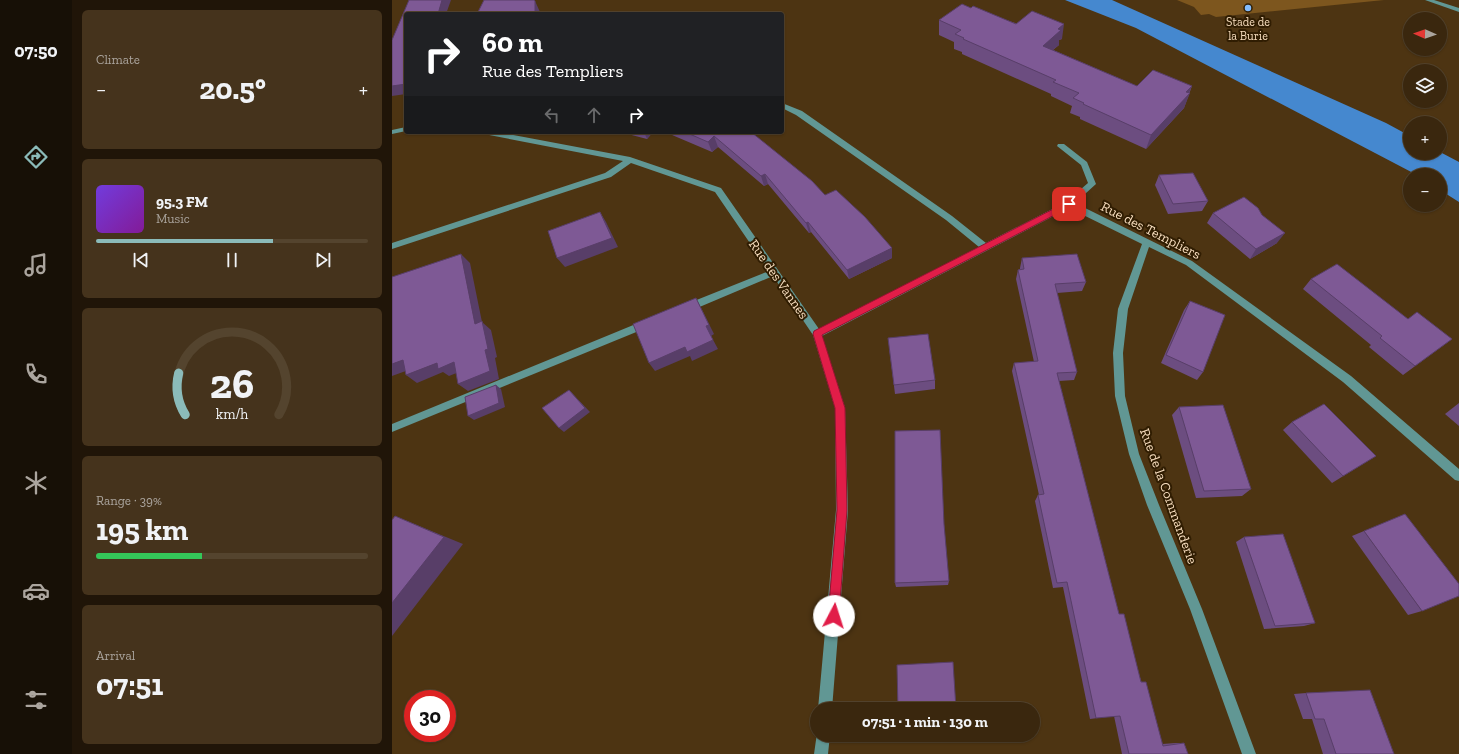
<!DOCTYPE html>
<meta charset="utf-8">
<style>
body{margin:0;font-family:"Zilla Slab",serif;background:#45331c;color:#f1f3f6;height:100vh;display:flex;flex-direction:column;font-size:15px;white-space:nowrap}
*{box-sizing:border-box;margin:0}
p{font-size:13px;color:#aba59e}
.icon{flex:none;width:22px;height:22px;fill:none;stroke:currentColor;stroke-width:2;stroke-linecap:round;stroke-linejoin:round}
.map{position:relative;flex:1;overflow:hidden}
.panel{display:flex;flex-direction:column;gap:10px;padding:10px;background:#201508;width:320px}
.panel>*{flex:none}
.top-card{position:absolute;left:12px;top:12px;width:380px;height:122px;border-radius:4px;box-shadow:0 1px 3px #0004,0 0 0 1px #54442e;background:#202124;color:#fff;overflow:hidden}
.needle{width:26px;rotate:272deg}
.controls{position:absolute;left:1011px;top:12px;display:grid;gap:8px}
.controls a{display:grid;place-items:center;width:44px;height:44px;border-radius:50%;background:#3a270e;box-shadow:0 1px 3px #0004,0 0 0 1px #54442e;font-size:20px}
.speed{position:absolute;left:12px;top:690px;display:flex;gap:8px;font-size:20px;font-weight:700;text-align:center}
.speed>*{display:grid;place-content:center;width:52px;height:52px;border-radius:50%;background:#3a270e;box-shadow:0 1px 3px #0004,0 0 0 1px #54442e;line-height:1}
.speed .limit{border:6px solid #d22;background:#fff;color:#111}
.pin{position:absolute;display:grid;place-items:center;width:34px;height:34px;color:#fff;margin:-17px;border-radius:8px;box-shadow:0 2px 6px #0006}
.me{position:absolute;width:44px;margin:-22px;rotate:5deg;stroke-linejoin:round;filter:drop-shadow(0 0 3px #0008)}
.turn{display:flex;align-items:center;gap:14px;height:84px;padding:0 12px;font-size:18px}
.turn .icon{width:52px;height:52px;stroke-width:2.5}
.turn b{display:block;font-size:28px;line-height:34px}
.lanes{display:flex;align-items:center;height:38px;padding:0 12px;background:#0003;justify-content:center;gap:20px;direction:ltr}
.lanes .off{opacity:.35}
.big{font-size:30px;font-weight:800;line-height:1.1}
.panel .tile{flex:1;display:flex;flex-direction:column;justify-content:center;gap:6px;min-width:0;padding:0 14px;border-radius:6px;background:#45331c}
.panel .dial{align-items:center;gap:0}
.dial svg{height:104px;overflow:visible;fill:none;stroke:#54442e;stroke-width:7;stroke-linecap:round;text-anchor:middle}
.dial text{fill:#f1f3f6;stroke:none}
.song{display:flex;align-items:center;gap:12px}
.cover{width:48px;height:48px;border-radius:6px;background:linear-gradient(135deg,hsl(260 70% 55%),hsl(290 70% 35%))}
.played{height:4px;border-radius:2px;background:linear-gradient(90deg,#8bbbb9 65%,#54442e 65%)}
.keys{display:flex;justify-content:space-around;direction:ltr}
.heat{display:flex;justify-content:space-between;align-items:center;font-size:22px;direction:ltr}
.charge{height:6px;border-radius:3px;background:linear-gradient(90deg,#34c759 39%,#54442e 0)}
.trip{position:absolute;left:418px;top:702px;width:230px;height:40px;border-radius:20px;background:#3a270e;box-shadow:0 1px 3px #0004,0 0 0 1px #54442e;font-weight:800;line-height:40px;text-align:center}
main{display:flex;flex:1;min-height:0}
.menu{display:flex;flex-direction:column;width:72px;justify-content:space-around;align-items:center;background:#171006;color:#aba59e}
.menu .icon{width:28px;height:28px}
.menu .active{color:#8bbbb9}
.menu b{font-size:18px;color:#f1f3f6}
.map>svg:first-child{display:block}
</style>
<main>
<nav class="menu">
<b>07:50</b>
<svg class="icon active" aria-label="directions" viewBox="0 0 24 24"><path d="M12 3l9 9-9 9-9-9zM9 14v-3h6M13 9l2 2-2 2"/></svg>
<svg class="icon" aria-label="music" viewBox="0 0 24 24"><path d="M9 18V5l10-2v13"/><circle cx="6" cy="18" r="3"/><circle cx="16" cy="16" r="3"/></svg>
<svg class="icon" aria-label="phone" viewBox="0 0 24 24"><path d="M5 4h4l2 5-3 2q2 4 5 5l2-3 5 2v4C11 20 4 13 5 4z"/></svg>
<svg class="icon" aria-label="climate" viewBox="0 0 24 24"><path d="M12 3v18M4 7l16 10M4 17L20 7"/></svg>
<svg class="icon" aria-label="car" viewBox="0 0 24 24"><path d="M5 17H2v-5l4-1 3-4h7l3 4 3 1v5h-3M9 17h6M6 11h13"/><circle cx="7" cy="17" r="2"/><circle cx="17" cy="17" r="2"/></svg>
<svg class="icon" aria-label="filters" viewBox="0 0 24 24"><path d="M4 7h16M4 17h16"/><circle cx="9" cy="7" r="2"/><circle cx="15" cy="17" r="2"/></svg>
</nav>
<section class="panel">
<div class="tile"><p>Climate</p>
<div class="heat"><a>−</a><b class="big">20.5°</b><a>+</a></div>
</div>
<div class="tile">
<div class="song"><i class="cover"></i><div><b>95.3 FM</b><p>Music</p></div></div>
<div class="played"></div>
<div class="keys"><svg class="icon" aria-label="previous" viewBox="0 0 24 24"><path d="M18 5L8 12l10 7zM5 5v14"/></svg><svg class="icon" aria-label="pause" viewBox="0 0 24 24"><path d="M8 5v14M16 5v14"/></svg><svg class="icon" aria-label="next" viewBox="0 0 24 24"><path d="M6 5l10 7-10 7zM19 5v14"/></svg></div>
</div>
<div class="tile dial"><svg viewBox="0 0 100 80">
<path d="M14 69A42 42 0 1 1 86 69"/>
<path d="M14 69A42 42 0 0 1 9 37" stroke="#8bbbb9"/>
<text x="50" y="56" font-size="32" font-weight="700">26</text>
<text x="50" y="72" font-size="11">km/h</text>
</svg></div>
<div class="tile"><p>Range · 39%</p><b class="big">195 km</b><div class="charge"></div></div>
<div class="tile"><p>Arrival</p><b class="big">07:51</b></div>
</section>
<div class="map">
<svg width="1067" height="754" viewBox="0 0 1067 754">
<rect width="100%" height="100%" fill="#4d3412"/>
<path fill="#7d561e" d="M 785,0 L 992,0 L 824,17 L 817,14 L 809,15 L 802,7 Z"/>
<path fill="#4588cf" d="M 673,0 L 720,0 L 994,123 L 1018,136 L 1018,153 L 1048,153 L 1048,152 L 1067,162 L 1067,202 L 1048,190 L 1048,175 L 1025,175 L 744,28 Z"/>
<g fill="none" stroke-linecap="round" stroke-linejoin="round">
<g fill="#619794" fill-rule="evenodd">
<path d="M 1033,0 L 1042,0 L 1067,8 L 1067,12 Z"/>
<path d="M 390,103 L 410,111 L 560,216 L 594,243 L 674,202 L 696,183 L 689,165 L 665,146 L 666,144 L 672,144 L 695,162 L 704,184 L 683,203 L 800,261 L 959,376 L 1067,469 L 1067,481 L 1063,480 L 951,382 L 794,265 L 757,247 L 736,309 L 731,353 L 733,396 L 747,454 L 767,505 L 810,609 L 864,754 L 850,754 L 798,609 L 755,505 L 737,454 L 723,396 L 721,353 L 726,309 L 750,244 L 677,208 L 430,336 L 453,408 L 456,510 L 440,709 L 426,709 L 444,510 L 443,408 L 421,335 L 381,276 L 298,311 L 292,311 L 290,308 L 292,305 L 377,271 L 323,192 L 239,163 L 219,177 L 0,249 L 0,243 L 213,173 L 231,161 L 92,134 L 88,132 L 105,132 L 238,157 L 329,188 L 427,329 L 587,247 L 554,220 L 404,115 L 390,108 Z"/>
<path d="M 14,127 L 14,131 L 0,134 L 0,130 Z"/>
<path d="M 256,319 L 259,320 L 261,323 L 259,326 L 0,432 L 0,424 Z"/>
<path d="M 425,733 L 425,735 L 438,735 L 436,754 L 422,754 Z"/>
</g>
</g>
<g fill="#6c4d80">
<path d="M 579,8 L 670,39 L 667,40 L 667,45 L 661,50 L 745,86 L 800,86 L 792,108 L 754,149 L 688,119 L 688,117 L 678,113 L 680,106 L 659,96 L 659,94 L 570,54 L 570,52 L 562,49 L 562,42 L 547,35 L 547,20 Z"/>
<path d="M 228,132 L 261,132 L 255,139 Z"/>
<path d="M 273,132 L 359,132 L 433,195 L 500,258 L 457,279 L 419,232 L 417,233 L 376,184 L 372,186 L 326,147 L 320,152 Z"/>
<path d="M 767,175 L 816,201 L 810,211 L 776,214 L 763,185 Z"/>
<path d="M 821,213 L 870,215 L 885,243 L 858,259 L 815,223 Z"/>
<path d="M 630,258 L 694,282 L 690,291 L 665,293 L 685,372 L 682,380 L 667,381 L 727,614 L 770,744 L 784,743 L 792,743 L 796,754 L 730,754 L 722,716 L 698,719 L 671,587 L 661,588 L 643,501 L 646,495 L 647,495 L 620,371 L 622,363 L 642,362 L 624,279 L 626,270 L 628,269 L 628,268 Z"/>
<path d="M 919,279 L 1016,319 L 1060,339 L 1011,375 L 977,347 L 979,345 L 911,289 Z"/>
<path d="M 798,301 L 811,372 L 805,380 L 769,363 L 792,310 Z"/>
<path d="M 497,347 L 543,380 L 543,389 L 503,394 Z"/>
<path d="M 1067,403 L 1067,426 L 1053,414 Z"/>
<path d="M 787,407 L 859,489 L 850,496 L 804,498 L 780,415 Z"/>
<path d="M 900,422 L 984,456 L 940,483 L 891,430 Z"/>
<path d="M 972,531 L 1030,611 L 1016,615 L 960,536 Z"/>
<path d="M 852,537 L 923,623 L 912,626 L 872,629 L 844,542 Z"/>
<path d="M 557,581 L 556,585 L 504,587 L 503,583 Z"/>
<path d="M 914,693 L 1002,754 L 931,754 L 920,719 L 911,719 L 902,694 Z"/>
</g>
<g fill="#583e68">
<path d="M 50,0 L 59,0 L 54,14 L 46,14 Z"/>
<path d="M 143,1 L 148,12 L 148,14 L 143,14 Z"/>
<path d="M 672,24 L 670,39 L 667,40 L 667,45 L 648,60 L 651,46 L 666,29 Z"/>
<path d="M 14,84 L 14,94 L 0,96 L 0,86 Z"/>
<path d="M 800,86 L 796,95 L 798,93 L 792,108 L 754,149 L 759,135 L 794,92 Z"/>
<path d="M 252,132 L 261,132 L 255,139 Z"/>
<path d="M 322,136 L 326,147 L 320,152 L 316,142 Z"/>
<path d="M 373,174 L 376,184 L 372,186 L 369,176 Z"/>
<path d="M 208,212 L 214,222 L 226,247 L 173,267 L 165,258 Z"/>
<path d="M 416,222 L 419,232 L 417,233 L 414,223 Z"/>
<path d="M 893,233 L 885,243 L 858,259 L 864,249 Z"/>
<path d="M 500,248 L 500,258 L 457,279 L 455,270 Z"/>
<path d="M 69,254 L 78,263 L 90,322 L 99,330 L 105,357 L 103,358 L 107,379 L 76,391 L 66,384 L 93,350 L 83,324 Z"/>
<path d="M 304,298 L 322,334 L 319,336 L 326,349 L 300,361 L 298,356 L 263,371 L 257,363 L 314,326 Z"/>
<path d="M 11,360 L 22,368 L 0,376 L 0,364 Z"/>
<path d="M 62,362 L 72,370 L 57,376 L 51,372 L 25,383 L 14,375 L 45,363 Z"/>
<path d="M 104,385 L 109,389 L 113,407 L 82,420 L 76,416 Z"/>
<path d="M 177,390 L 198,412 L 172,432 L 167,428 Z"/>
<path d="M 3,516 L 71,544 L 0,636 L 0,603 Z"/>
</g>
<g fill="#7e5995" stroke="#583e68">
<path d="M 17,0 L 50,0 L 46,14 L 14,14 L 14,84 L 0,86 L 0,40 Z"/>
<path d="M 92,0 L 142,0 L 143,1 L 143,14 L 85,14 Z"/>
<path d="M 570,4 L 579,8 L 581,6 L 624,24 L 640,11 L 672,24 L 666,29 L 669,30 L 651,46 L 745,86 L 761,70 L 800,86 L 794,92 L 798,93 L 759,135 L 691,104 L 692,103 L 681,98 L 687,93 L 661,82 L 664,80 L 571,39 L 572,38 L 563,34 L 569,30 L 547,20 Z"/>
<path d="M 293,132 L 359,132 L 420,181 L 433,195 L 444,190 L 473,217 L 500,248 L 455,270 L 416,222 L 414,223 L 373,174 L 369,176 L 322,136 L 316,142 Z"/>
<path d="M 801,173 L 816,201 L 781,204 L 767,175 Z"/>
<path d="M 852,197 L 866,208 L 870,215 L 893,233 L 864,249 L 821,213 Z"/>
<path d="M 208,212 L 220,238 L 165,258 L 156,231 Z"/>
<path d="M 69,254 L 83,324 L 90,321 L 96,349 L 93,350 L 98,371 L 66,384 L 62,362 L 46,369 L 45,363 L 14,375 L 11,360 L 0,364 L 0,277 Z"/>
<path d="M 685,254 L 694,282 L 663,284 L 685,372 L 665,373 L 727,614 L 732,614 L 749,682 L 754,682 L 771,746 L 792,743 L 796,754 L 737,754 L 728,716 L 704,718 L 675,582 L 665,583 L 646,495 L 652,494 L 622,363 L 646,361 L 626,270 L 632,269 L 630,258 Z"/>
<path d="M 945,264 L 1016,319 L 1025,312 L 1060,339 L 1023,366 L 988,338 L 990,336 L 919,279 Z"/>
<path d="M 304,298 L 317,325 L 314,326 L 321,340 L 295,352 L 293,347 L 257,363 L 241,324 Z"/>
<path d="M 798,301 L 833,315 L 811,372 L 774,355 Z"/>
<path d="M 536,334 L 543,380 L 502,385 L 496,338 Z"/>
<path d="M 104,385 L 107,403 L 76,416 L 73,397 Z"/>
<path d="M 177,390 L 193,408 L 167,428 L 150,408 Z"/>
<path d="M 932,404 L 984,456 L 951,476 L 900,422 Z"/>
<path d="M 831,405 L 859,489 L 812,491 L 787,407 Z"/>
<path d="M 548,430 L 552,524 L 557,581 L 503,583 L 503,431 Z"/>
<path d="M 1013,514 L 1067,584 L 1067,596 L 1030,611 L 972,531 Z"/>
<path d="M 3,516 L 52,537 L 0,603 L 0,520 Z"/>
<path d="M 891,534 L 923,623 L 883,626 L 852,537 Z"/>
<path d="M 561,662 L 564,709 L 506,709 L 505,665 Z"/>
<path d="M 978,690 L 1002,754 L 944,754 L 932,719 L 923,719 L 914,693 Z"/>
<path d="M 506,735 L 545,735 L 506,737 Z"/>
</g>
<path fill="#e11d48" stroke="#92132f" d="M 677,201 L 680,202 L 680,206 L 430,335 L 453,408 L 455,510 L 447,616 L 446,620 L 442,622 L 438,620 L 436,616 L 445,510 L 443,408 L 421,334 L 422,331 Z"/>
<circle fill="#83bcfb" stroke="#301d02" stroke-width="1.5" cx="856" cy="8" r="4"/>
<g text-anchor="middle" stroke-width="4" stroke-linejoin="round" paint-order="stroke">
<g font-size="12" fill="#f8debf" stroke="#301d02">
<text x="856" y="26">Stade de<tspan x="856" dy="14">la Burie</tspan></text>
</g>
<g font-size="14" fill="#f8debf" stroke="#301d02">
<text transform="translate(759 230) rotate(27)" y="5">Rue des Templiers</text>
<text transform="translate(387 279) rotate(55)" y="5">Rue des Vannes</text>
<text transform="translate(777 496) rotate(70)" y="5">Rue de la Commanderie</text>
</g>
</g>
</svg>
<div class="controls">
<a><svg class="needle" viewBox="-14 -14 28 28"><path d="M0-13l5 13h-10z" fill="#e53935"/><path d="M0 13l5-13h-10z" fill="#aba59e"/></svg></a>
<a><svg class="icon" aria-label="layers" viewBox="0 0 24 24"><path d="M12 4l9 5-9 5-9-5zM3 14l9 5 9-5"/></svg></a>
<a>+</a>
<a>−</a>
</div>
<div class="speed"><div class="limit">30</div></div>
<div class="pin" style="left:677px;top:204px;background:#d93025"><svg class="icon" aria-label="arrive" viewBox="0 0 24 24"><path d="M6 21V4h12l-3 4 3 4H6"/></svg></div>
<svg class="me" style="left:442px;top:616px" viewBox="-20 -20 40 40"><circle r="19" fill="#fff"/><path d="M0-13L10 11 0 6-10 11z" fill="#e11d48"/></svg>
<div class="trip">07:51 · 1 min · 130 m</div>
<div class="top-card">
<div class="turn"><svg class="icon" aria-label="right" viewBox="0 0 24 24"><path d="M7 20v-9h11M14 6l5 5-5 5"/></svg><div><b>60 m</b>Rue des Templiers</div></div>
<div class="lanes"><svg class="icon off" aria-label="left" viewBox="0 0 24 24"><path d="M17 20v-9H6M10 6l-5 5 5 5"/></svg><svg class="icon off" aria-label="ahead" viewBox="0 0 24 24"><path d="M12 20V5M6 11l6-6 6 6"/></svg><svg class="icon" aria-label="right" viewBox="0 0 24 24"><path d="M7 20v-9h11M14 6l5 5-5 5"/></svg></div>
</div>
</div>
</main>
